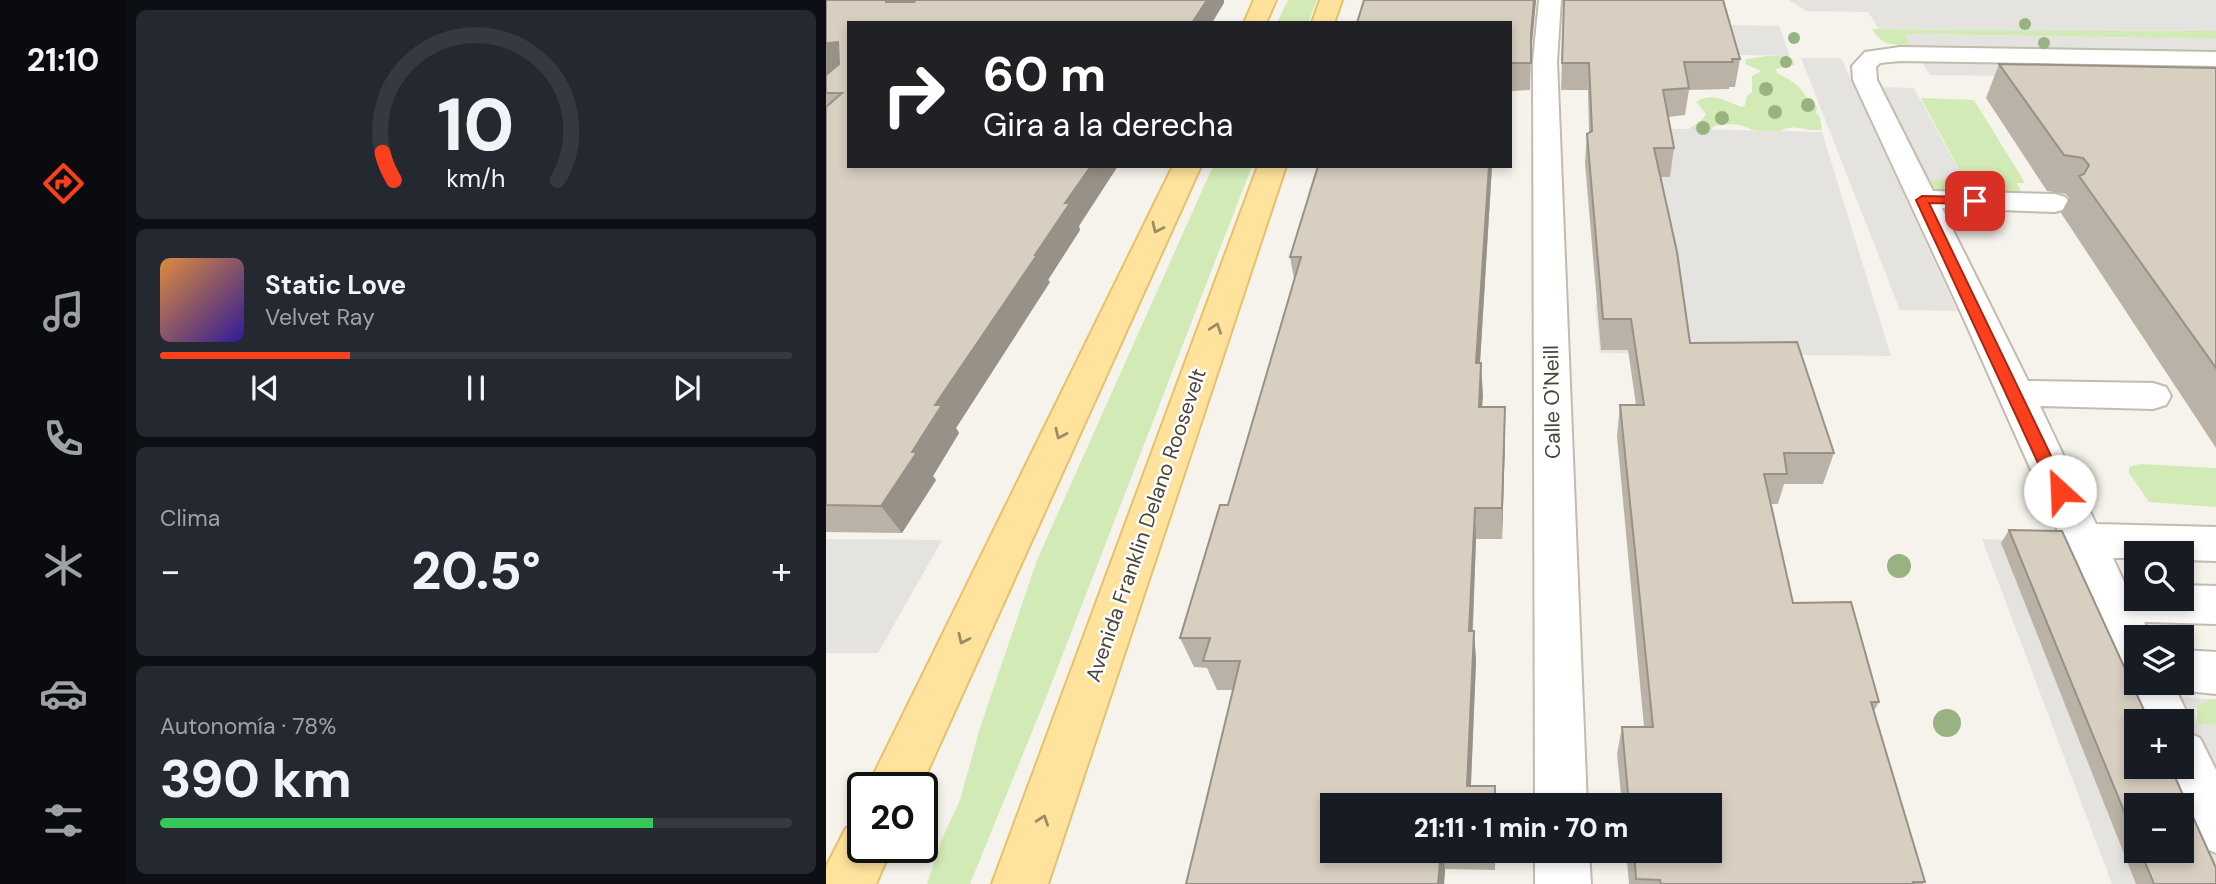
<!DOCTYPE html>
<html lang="es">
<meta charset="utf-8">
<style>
body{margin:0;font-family:"DM Sans",sans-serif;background:#242831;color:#f1f3f6;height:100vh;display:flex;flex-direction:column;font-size:26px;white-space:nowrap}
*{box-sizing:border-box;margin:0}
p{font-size:23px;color:#9ea1a6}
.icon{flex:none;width:38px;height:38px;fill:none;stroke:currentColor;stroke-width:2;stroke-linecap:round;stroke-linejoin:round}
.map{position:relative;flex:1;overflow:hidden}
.panel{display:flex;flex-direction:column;gap:10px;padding:10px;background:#0d0f14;width:700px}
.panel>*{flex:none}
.top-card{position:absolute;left:21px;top:21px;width:665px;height:147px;border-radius:0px;box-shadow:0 4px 10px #0003;background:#202124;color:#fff;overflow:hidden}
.buttons{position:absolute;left:1298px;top:541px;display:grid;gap:14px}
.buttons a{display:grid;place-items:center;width:70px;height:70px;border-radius:0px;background:#171b24;box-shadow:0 4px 10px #0003;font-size:35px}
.speed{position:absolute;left:21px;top:772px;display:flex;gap:14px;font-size:35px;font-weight:700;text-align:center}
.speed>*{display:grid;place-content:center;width:91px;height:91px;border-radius:50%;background:#171b24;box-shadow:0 4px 10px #0003;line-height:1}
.speed .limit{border:4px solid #111;border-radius:10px;background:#fff;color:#111}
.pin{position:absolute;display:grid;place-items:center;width:60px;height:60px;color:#fff;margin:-30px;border-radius:14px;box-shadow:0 4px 10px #0006}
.me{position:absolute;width:77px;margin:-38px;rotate:335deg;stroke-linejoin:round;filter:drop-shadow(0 0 5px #0008)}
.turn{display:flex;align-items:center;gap:24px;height:147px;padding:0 21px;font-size:32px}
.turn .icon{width:91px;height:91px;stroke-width:2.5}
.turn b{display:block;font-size:49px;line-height:60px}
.big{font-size:52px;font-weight:800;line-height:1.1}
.panel .widget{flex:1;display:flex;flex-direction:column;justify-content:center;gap:10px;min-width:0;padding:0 24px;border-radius:10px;background:#242831}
.panel .dial{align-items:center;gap:0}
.dial svg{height:182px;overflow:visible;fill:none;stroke:#363941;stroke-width:7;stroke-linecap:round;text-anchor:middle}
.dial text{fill:#f1f3f6;stroke:none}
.song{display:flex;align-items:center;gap:21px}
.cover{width:84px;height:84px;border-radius:10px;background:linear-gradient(135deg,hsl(30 70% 55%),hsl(250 70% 35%))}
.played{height:7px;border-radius:4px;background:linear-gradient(90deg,#fc3f1d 30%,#363941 30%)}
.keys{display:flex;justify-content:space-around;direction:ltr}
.heat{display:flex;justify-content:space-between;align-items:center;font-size:38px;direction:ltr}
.charge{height:10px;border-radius:5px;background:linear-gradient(90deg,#34c759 78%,#363941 0)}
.trip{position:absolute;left:494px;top:793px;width:402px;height:70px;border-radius:0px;background:#171b24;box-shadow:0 4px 10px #0003;font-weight:800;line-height:70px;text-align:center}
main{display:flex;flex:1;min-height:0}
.tabs{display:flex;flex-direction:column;width:126px;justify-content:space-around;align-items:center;background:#090b0e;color:#9ea1a6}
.tabs .icon{width:49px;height:49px}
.tabs .selected{color:#fc3f1d}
.tabs b{font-size:32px;color:#f1f3f6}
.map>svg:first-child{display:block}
</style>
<main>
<nav class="tabs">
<b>21:10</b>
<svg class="icon selected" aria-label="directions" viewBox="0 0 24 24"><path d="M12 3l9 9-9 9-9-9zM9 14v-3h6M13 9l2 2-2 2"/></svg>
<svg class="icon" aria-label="music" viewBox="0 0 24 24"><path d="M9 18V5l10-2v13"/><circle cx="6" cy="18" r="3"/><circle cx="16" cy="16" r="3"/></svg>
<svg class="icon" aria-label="phone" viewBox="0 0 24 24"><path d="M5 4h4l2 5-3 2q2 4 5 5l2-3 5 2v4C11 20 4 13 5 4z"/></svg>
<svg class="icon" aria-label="climate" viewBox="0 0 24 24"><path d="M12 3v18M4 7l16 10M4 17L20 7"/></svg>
<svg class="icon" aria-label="car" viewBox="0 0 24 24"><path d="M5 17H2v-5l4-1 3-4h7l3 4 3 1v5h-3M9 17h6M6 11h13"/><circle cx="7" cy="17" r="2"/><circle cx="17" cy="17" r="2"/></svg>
<svg class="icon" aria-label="filters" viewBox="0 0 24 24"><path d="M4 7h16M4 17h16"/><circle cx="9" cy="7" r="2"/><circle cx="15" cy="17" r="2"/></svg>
</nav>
<section class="panel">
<div class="widget dial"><svg viewBox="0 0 100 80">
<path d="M14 69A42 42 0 1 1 86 69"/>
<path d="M14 69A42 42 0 0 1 9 57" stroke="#fc3f1d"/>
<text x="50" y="56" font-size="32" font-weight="700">10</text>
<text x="50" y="72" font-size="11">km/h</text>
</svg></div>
<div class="widget">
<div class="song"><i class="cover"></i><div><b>Static Love</b><p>Velvet Ray</p></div></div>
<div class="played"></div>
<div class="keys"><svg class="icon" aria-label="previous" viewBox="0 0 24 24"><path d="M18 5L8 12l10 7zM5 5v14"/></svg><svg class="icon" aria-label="pause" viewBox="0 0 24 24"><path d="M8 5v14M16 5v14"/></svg><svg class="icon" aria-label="next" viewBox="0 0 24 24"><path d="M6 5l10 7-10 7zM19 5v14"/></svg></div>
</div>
<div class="widget"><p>Clima</p>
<div class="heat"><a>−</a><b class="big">20.5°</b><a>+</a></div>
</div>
<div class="widget"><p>Autonomía · 78%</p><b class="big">390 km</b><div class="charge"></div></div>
</section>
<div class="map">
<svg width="1390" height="884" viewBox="0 0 1390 884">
<rect width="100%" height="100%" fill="#f6f3ec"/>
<g fill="#d2eab5">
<path d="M 462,0 L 491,0 L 482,23 L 451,23 Z"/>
<path d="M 1046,29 L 1390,31 L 1390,39 L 1080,34 L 1085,45 C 1067,45 1056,46 1046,29 Z"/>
<path d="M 942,56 L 961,56 L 968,61 L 968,65 L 950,69 L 951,73 C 963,78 978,88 982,101 L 991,107 L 990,113 L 994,117 L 996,130 C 971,131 967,121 948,135 C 920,132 921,120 888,126 L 886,130 L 861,130 L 875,121 L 880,114 L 870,102 C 887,91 900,102 916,107 L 919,105 L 921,96 L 926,92 L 926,76 L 935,71 L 919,64 L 920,59 Z"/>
<path d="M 1095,98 L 1148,100 L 1199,183 L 1191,183 L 1197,195 L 1115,192 L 1108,189 L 1104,179 L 1138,179 Z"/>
<path d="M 387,166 L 426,166 L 221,695 L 144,884 L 101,884 L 116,839 L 134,800 L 154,728 L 211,560 Z"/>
<path d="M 1314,464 L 1390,468 L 1390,507 L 1323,502 L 1303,473 L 1303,467 Z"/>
<path d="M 1386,699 L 1390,699 L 1390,725 L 1371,725 L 1371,705 Z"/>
</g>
<g fill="#e5e3e0" fill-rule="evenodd">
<path d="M 963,0 L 1390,0 L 1390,31 L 1053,29 L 1042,12 L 980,11 Z"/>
<path d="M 761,22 L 953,26 L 964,56 L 761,52 Z"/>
<path d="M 1079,34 L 1390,39 L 1390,51 L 1085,46 Z"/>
<path d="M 975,58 L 1015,58 L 1131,311 L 1074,310 Z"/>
<path d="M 1096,62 L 1225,64 L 1235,77 L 1104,75 Z"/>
<path d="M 1057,87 L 1088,88 L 1138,180 L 1102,179 Z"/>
<path d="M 810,128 L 996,132 L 1065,356 L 774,353 L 769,305 L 818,305 Z"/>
<path d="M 0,539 L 116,540 L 52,653 L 0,653 Z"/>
<path d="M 1156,539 L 1227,542 L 1296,696 L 1386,699 L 1371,705 L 1369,716 L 1372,724 L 1390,725 L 1390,884 L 1286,884 ZM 1311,721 L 1356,721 L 1356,766 L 1311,766 ZM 1311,805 L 1356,805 L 1356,850 L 1311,850 Z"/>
</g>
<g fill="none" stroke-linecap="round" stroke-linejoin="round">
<defs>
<g id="minor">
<path d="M 713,0 L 735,0 L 731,61 L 761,805 L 709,805 L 707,61 Z"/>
<path d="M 1074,47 L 1390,52 L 1390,66 L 1074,61 L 1054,63 L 1050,67 L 1051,80 L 1107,191 L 1229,194 L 1239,197 L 1244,203 L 1239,209 L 1229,212 L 1116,208 L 1202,381 L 1327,383 L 1340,387 L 1345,396 L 1340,405 L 1327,409 L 1214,406 L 1270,524 L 1390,527 L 1390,561 L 1356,560 L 1356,553 L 1311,553 L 1311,558 L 1287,558 L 1299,584 L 1311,584 L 1311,598 L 1356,598 L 1356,585 L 1390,586 L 1390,624 L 1318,622 L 1325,637 L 1311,637 L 1311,682 L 1356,682 L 1356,650 L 1390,652 L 1390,694 L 1350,690 L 1365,721 L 1360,732 L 1374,738 L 1390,770 L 1390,853 L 1371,845 L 1356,812 L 1356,805 L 1353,805 L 1336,766 L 1356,766 L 1356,721 L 1315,721 L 1298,682 L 1302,674 L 1294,672 L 1288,657 L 1137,317 L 1027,80 L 1026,66 L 1039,52 Z"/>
<path d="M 709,850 L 763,850 L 765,884 L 709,884 Z"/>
</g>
<g id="major">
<path d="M 428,0 L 450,0 L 440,23 L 418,23 Z"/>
<path d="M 494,0 L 516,0 L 508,23 L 486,23 Z"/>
<path d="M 347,166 L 375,166 L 94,788 L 41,788 Z"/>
<path d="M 432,166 L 460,166 L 222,884 L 166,884 Z"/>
<path d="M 37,821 L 37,847 L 66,847 L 50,884 L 0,884 L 0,867 L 20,828 Z"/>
</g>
</defs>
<use href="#minor" stroke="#c2bbae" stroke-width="4"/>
<use href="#major" stroke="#e6c16a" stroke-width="4"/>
<use href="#minor" fill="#fff" fill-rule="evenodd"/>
<use href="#major" fill="#ffe39c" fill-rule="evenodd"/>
</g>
<g fill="#97b381">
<circle cx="1199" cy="24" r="6"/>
<circle cx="968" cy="38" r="6"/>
<circle cx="1218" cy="43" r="6"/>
<circle cx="960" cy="62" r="6"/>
<circle cx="940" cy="89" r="7"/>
<circle cx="982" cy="105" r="7"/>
<circle cx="949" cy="112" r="7"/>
<circle cx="896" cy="118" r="7"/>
<circle cx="877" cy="128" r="7"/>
<circle cx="1073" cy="566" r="12"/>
<circle cx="1121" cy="723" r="14"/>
</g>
<g fill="#bab2a6" fill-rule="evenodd">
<path d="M 0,0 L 398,0 L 398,3 L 23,23 L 253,226 L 254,230 L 222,280 L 224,282 L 130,428 L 133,433 L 107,476 L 110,480 L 76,533 L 0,532 Z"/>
<path d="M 538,0 L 710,0 L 705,58 L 704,90 L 684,91 L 684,23 Z"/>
<path d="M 738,0 L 914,59 L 909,87 L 903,87 L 903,89 L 863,90 L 859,115 L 842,117 L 848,148 L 844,177 L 835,177 L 864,343 L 1008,453 L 997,484 L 958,484 L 952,504 L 945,504 L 967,603 L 1053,702 L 1048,711 L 1099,882 L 1097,884 L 803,884 L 800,850 L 884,850 L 884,805 L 796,805 L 791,754 L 796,727 L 818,727 L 791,436 L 794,405 L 810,405 L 802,350 L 775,350 L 759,163 L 761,134 L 763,132 L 762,90 L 735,90 Z"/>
<path d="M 1173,64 L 1390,68 L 1390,448 L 1235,213 L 1243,198 L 1240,194 L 1221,191 L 1160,98 Z"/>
<path d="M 492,166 L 666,166 L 654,363 L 655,363 L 656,407 L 679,407 L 679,439 L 676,539 L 650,539 L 647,631 L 648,631 L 650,661 L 645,786 L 669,786 L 670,805 L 506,805 L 506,850 L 669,850 L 669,870 L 619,869 L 618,884 L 360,884 L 407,690 L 391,690 L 381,668 L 368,667 L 354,638 L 394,505 L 402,505 L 468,279 L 464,257 Z"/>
<path d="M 1183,530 L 1390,884 L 1310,884 L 1175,543 ZM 1311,805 L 1356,850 L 1311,850 Z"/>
</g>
<g fill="#979187">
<path d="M 60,0 L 93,0 L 71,21 Z"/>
<path d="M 381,0 L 398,0 L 398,3 L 386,23 L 366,23 Z"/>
<path d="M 708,0 L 710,0 L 704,61 L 705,34 Z"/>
<path d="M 12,42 L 23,62 L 0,80 L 0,45 L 2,43 Z"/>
<path d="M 265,166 L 292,166 L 253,226 L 254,230 L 222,280 L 224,282 L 130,428 L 133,433 L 107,476 L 110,480 L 76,533 L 55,506 L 109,405 L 209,255 L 239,203 Z"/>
<path d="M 663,166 L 666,166 L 652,395 L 650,363 Z"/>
<path d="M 655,363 L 657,395 L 654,439 L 653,407 Z"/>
<path d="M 679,407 L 679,439 L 676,539 L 676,508 Z"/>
<path d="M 649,508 L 650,539 L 645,660 L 643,631 Z"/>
<path d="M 648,631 L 650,661 L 644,805 L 641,786 Z"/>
<path d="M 615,850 L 616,850 L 619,869 L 618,884 L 612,884 Z"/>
<path d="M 668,850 L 669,850 L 669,870 Z"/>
</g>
<g fill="#d8cfc1" stroke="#979187" stroke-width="2">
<path d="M 0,0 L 60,0 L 60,2 L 88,2 L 90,0 L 381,0 L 366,23 L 23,23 L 23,166 L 265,166 L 239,203 L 244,203 L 209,255 L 211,255 L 109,405 L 116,405 L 86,452 L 91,452 L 55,506 L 0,505 L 0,107 L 16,93 L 0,93 L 0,75 L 13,64 L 12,42 L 2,43 L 0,45 Z"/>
<path d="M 538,0 L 708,0 L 705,34 L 705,63 L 684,63 L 684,23 L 531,23 Z"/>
<path d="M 738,0 L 897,0 L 914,59 L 906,59 L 907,62 L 858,62 L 863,88 L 837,90 L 848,148 L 828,148 L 851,252 L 864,343 L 971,342 L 1008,453 L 958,453 L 961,474 L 938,474 L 967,603 L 1025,602 L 1053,702 L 1045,702 L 1099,882 L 1087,882 L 1088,884 L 835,884 L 834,880 L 810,879 L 808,850 L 884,850 L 884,805 L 803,805 L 796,727 L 827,727 L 794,405 L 818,405 L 805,319 L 777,319 L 761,134 L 766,131 L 763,63 L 736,63 Z"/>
<path d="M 1173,64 L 1390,68 L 1390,368 L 1253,176 L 1258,174 L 1263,165 L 1257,158 L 1238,155 Z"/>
<path d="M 492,166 L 663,166 L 650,363 L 655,363 L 653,407 L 679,407 L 676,508 L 649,508 L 643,631 L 648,631 L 641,786 L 669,786 L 669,805 L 506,805 L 506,850 L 615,850 L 612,884 L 360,884 L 414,661 L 377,661 L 384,638 L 354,638 L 394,505 L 402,505 L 475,257 L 464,257 Z"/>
<path d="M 1183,530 L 1236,531 L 1323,721 L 1311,721 L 1311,766 L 1344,766 L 1390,868 L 1390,884 L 1328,884 L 1314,850 L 1356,850 L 1356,805 L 1311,805 L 1311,843 Z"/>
</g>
<defs><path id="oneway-chevron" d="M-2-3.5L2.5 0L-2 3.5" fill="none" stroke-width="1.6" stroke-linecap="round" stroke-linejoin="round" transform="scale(1.75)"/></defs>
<g stroke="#9c8c66">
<use href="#oneway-chevron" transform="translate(331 228) rotate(115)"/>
<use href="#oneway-chevron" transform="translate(390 328) rotate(-71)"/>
<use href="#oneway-chevron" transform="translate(234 434) rotate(115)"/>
<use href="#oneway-chevron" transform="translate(137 639) rotate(115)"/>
<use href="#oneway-chevron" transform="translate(217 820) rotate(-71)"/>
</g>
<path fill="#fc3f1d" stroke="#a42913" stroke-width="2" d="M 1096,196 L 1149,197 L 1155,201 L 1149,204 L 1103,203 L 1242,491 L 1240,496 L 1234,497 L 1225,491 L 1090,200 Z"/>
<g text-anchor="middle" stroke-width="5" stroke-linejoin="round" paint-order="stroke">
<g font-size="21" fill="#4b4439" stroke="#fff">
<text transform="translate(726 402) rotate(-91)" y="7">Calle O'Neill</text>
<text transform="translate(320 525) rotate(-71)" y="7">Avenida Franklin Delano Roosevelt</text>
</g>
</g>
</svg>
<div class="buttons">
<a><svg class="icon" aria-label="search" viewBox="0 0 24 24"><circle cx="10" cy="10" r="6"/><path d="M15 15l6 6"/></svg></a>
<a><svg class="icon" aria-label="layers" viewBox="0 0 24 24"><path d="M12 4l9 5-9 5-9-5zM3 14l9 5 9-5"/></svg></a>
<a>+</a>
<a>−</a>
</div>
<div class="speed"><div class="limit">20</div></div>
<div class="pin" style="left:1149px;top:201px;background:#d93025"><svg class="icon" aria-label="arrive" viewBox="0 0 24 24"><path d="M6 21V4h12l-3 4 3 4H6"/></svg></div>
<svg class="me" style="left:1234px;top:491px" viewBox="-20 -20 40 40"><circle r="19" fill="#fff"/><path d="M0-13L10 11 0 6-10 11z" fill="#fc3f1d"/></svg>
<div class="trip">21:11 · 1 min · 70 m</div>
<div class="top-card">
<div class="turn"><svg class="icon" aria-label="right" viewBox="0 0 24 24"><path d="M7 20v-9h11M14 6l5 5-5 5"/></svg><div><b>60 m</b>Gira a la derecha</div></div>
</div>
</div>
</main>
